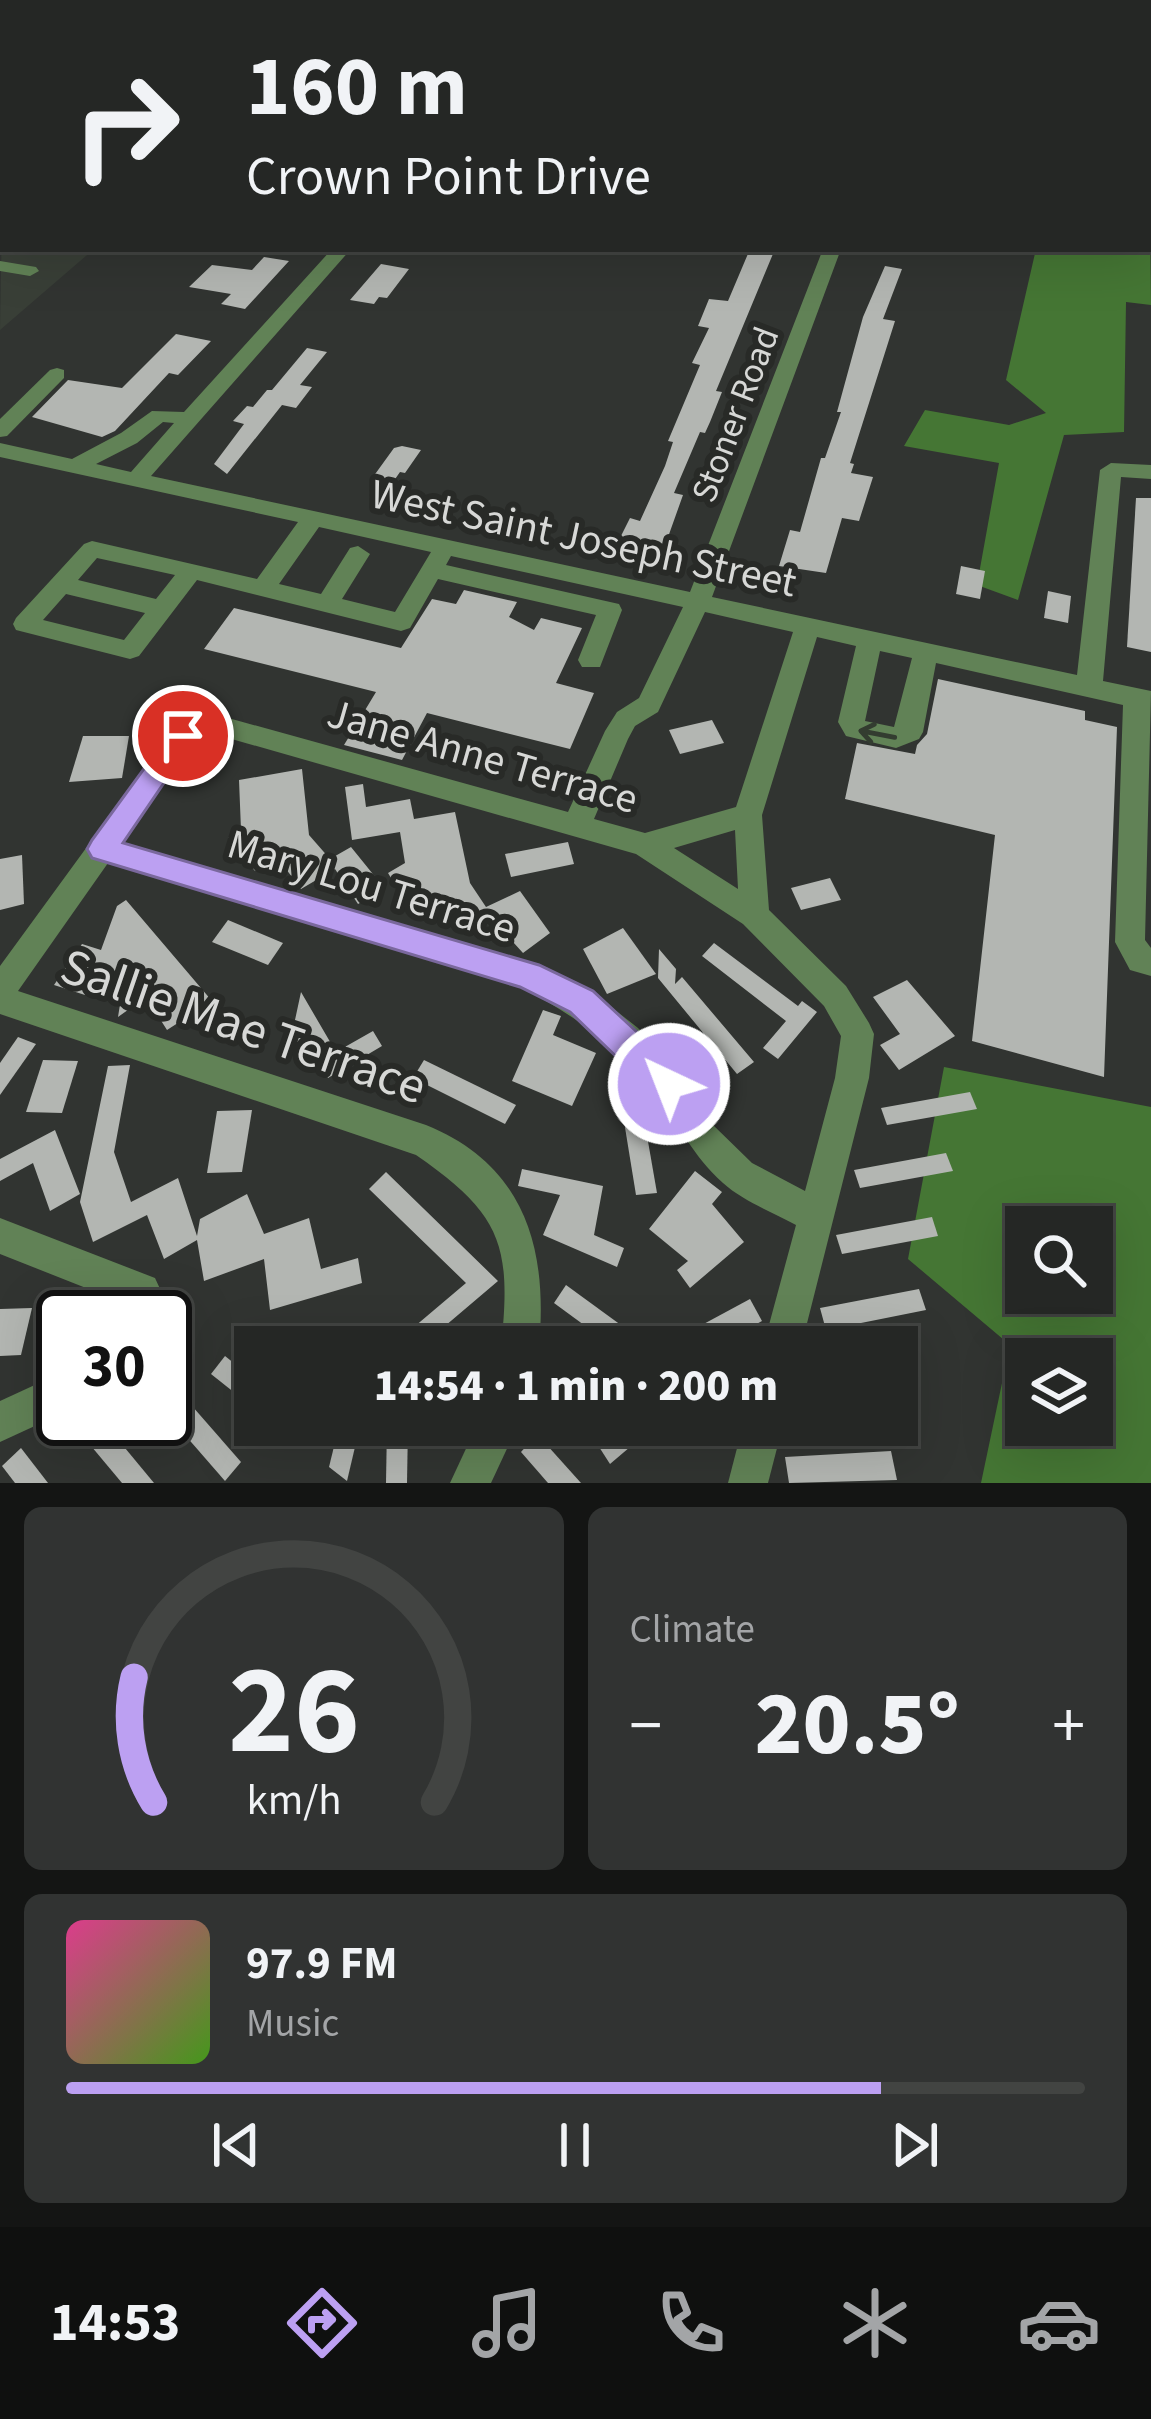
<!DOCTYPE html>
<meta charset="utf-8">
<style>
body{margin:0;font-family:"Source Sans 3",sans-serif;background:#313332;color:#f1f3f6;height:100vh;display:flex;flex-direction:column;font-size:45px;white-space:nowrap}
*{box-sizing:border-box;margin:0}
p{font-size:39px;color:#a3a5a7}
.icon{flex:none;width:66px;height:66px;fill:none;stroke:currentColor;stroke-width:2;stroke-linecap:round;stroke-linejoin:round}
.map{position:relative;height:1483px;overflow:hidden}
.sheet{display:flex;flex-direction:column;gap:24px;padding:24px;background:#141514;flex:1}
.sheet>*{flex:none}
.top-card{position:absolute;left:0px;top:0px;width:1152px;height:252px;box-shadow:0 12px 48px #0002,0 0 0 3px #424442;background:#252725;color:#f1f3f6;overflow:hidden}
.buttons{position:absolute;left:1005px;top:1206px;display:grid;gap:24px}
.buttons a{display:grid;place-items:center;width:108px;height:108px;border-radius:0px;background:#252725;box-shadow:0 12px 48px #0002,0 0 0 3px #424442;font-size:60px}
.speed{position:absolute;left:36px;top:1290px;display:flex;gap:24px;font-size:60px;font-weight:700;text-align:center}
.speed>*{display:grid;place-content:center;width:156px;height:156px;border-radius:50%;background:#252725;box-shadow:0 12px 48px #0002,0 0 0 3px #424442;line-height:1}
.speed .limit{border:6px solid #111;border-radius:18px;background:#fff;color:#111}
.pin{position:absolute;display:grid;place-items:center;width:102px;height:102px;color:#fff;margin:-51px;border:6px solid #fff;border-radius:50%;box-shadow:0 3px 12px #0007}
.me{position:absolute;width:132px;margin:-66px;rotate:317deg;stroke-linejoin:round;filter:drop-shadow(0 0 9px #0008)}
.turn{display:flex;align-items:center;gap:42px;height:252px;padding:0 48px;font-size:54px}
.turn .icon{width:156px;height:156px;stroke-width:2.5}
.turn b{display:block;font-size:84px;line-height:102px}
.big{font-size:90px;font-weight:800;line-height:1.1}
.sheet .widget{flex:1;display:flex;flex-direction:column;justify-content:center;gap:18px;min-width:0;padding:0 42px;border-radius:18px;background:#313332}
.sheet .dial{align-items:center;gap:0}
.dial svg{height:312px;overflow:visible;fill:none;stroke:#424442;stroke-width:7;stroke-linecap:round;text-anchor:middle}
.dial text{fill:#f1f3f6;stroke:none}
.song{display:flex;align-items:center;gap:36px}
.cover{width:144px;height:144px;border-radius:18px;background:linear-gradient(135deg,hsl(330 70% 55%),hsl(100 70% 35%))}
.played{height:12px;border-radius:6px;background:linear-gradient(90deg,#bca0f2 80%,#424442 80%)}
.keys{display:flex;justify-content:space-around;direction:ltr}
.heat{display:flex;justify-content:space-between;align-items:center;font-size:66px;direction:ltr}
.sheet .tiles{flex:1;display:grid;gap:24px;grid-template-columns:1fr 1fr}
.widget:last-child{grid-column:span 2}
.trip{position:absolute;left:234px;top:1326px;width:684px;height:120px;border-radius:0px;background:#252725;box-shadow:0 12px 48px #0002,0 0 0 3px #424442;font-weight:800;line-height:120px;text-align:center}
.dock{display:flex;height:192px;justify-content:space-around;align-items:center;background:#0f100f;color:#a3a5a7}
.dock .icon{width:84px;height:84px}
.dock .active{color:#bca0f2}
.dock b{font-size:54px;color:#f1f3f6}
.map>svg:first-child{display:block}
</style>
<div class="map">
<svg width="1151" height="1483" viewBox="0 0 1151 1483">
<rect width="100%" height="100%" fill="#313431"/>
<path fill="#393f37" d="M 3,155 L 3,249 L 94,249 L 0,330 Z"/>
<g fill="#457634" fill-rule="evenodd">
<path d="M 1149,113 L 1151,305 L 1126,302 L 1124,432 L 1064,435 L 1018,600 L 977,585 L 999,463 L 904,446 L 925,410 L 1009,425 L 1046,413 L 1006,380 L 1036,249 L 1149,249 Z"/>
<path d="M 944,1067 L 1151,1107 L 1151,1483 L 981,1483 L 1010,1345 L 908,1259 ZM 1026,1227 L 1092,1227 L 1092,1293 L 1026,1293 ZM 1026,1359 L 1092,1359 L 1092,1425 L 1026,1425 Z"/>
</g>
<g fill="#b3b6b2">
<path d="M 750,249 L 775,249 L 716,391 L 722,392 L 710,422 L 705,433 L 700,432 L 674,493 L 683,495 L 662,554 L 617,544 L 630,518 L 640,521 L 665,466 L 673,442 L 668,441 L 700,365 L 692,363 L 709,328 L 698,326 L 709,299 L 728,301 Z"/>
<path d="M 264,257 L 289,261 L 245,309 L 221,304 L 231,294 L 189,287 L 212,265 L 252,270 Z"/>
<path d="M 381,264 L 409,269 L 387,298 L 379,297 L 374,304 L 350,300 Z"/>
<path d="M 885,266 L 902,269 L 883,319 L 895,321 L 850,463 L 854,464 L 851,473 L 873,477 L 859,521 L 842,518 L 826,573 L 779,566 L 790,530 L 800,532 L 821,458 L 825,458 L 841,412 L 837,412 L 863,317 Z"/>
<path d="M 176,334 L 211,341 L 178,375 L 169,373 L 115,431 L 102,437 L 32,417 L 68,380 L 122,388 Z"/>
<path d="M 307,348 L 327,352 L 300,385 L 312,387 L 296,408 L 282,405 L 227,474 L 214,464 L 244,424 L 233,421 L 247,406 L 253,407 L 267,390 L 272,390 Z"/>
<path d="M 402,446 L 421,450 L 405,473 L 400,472 L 393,482 L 373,477 L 394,448 Z"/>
<path d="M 1136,498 L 1151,498 L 1151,652 L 1127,647 Z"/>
<path d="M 961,566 L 985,571 L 980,599 L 956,594 Z"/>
<path d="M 464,590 L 517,602 L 509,617 L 534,630 L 541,618 L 582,628 L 556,683 L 594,693 L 570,749 L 427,713 L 402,760 L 344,745 L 376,692 L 204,649 L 234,608 L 401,648 L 432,599 L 456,604 Z"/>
<path d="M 1048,591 L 1071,596 L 1068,623 L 1044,618 Z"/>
<path d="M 938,679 L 1085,711 L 1085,720 L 1117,727 L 1104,1077 L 972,1041 L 995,835 L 845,799 L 857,743 L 915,754 L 917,745 L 927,734 Z"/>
<path d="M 712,720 L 724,743 L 680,754 L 669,730 Z"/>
<path d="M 83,736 L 129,736 L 122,778 L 69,782 Z"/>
<path d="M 302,769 L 309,835 L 330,859 L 351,847 L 385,889 L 358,904 L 335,869 L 301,889 L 277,857 L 255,871 L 228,838 L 241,830 L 239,780 Z"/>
<path d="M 363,784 L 366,807 L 410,799 L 414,819 L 455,812 L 470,883 L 486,907 L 520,891 L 550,933 L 523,953 L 491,918 L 468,930 L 448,900 L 414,916 L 388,873 L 405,863 L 400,832 L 352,840 L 345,787 Z"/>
<path d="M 568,842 L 574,864 L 511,877 L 505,854 Z"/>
<path d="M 22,855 L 24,904 L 0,910 L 0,859 Z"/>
<path d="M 830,878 L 841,900 L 801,910 L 791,888 Z"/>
<path d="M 126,900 L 212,1001 L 167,1030 L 146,997 L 118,1017 L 121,998 L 104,994 L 94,982 L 85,995 L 54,985 L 82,944 L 101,950 L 117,906 Z"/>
<path d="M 228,920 L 283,943 L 268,965 L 212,942 Z"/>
<path d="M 623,928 L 656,974 L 607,994 L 583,949 Z"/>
<path d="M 714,943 L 798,1006 L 802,1001 L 817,1012 L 778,1059 L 763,1048 L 786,1021 L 702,956 Z"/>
<path d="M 659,949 L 676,969 L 675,984 L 682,977 L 754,1062 L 737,1074 L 658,978 Z"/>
<path d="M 907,980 L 955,1036 L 899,1070 L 880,1045 L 900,1034 L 873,997 Z"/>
<path d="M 301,992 L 336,1052 L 373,1031 L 382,1046 L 328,1078 L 305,1039 L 289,1048 Z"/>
<path d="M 543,1010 L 561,1016 L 553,1035 L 596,1053 L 572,1106 L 512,1081 Z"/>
<path d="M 18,1037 L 36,1044 L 0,1095 L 0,1063 Z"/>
<path d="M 43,1060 L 78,1061 L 62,1113 L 26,1112 Z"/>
<path d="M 424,1060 L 516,1105 L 505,1124 L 413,1078 Z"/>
<path d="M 130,1065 L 114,1152 L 131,1202 L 178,1178 L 197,1236 L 200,1219 L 247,1194 L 264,1234 L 309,1218 L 321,1269 L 358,1258 L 362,1283 L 270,1310 L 264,1259 L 204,1281 L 197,1240 L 164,1259 L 147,1215 L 93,1242 L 80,1202 L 108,1066 Z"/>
<path d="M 970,1092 L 977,1109 L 887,1125 L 881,1108 Z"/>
<path d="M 642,1107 L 657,1193 L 636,1195 L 622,1109 Z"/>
<path d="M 252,1110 L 242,1172 L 207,1173 L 217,1111 Z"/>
<path d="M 55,1130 L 80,1194 L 50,1211 L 33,1163 L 0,1181 L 0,1159 Z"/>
<path d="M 946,1153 L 953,1171 L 860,1188 L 854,1170 Z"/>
<path d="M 522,1169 L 603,1186 L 594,1235 L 624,1248 L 617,1267 L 543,1235 L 560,1195 L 518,1186 Z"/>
<path d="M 695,1171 L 722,1192 L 712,1204 L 744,1242 L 690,1288 L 677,1270 L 688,1261 L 649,1229 Z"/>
<path d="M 386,1172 L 498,1281 L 425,1343 L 414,1327 L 466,1283 L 369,1189 Z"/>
<path d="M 932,1217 L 938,1236 L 842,1254 L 836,1235 Z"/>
<path d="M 566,1285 L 651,1347 L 614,1347 L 554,1303 Z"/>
<path d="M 919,1289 L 926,1310 L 826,1330 L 820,1308 Z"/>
<path d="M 750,1299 L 762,1321 L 715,1347 L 661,1347 Z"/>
<path d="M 32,1308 L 21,1355 L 0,1356 L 0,1309 Z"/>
<path d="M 384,1327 L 379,1347 L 359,1347 L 363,1333 L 353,1347 L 275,1347 L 278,1329 Z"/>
<path d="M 225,1356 L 255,1380 L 255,1409 L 211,1374 Z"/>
<path d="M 165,1375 L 241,1462 L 225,1481 L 165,1412 Z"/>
<path d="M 96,1419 L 101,1419 L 154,1483 L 122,1483 L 81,1434 Z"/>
<path d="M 387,1425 L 408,1425 L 407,1483 L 386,1483 Z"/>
<path d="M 585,1425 L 615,1425 L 630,1447 L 610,1464 Z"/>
<path d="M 339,1426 L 359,1430 L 347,1481 L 329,1467 Z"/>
<path d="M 537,1434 L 581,1483 L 548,1483 L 521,1452 Z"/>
<path d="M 21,1448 L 48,1483 L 15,1483 L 2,1466 Z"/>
<path d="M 891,1451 L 897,1480 L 789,1483 L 785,1457 Z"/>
</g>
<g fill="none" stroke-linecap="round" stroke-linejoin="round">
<g fill="#618256" fill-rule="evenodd">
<path d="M 238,0 L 271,0 L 274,3 L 235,3 Z"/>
<path d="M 323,0 L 358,0 L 361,3 L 326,3 Z"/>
<path d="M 919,0 L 933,0 L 918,3 Z"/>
<rect x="1109" y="0" width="14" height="3"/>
<path d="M 3,38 L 3,47 L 0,48 L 0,39 Z"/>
<path d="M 0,62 L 3,62 L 0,73 Z"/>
<rect x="1149" y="96" width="2" height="10"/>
<path d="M 0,160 L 3,161 L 3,171 L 0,170 Z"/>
<rect x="0" y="202" width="3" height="10"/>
<path d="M 332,249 L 351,249 L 151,476 L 690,592 L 823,249 L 841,249 L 712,597 L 1077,675 L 1100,470 L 1111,463 L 1151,465 L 1151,479 L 1121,477 L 1103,681 L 1151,691 L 1145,940 L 1151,948 L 1151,976 L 1130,970 L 1115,942 L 1123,705 L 936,663 L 923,732 L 919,739 L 896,748 L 846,736 L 838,722 L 856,646 L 817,637 L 762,815 L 769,910 L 846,986 L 869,1023 L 874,1034 L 869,1078 L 801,1347 L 763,1347 L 796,1225 C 772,1212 743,1201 723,1183 C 692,1155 681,1127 656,1095 C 620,1047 573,1014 520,987 L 108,863 L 18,991 L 426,1125 C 525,1165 548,1248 539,1347 L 501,1347 C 512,1244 501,1214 416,1155 L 0,1014 L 0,966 L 173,729 L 188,719 L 214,714 L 568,812 L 605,731 L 617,712 L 639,698 L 683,607 L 451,556 L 446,565 L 619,604 L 622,610 L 600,667 L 582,667 L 578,660 L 596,615 L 438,579 L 410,628 L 401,631 L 197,580 L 139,656 L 130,659 L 16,630 L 13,624 L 16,618 L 84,544 L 92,541 L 257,579 L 298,522 L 0,457 L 0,443 L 72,459 L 121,433 L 152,411 L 184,412 ZM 163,422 L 174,423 L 131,472 L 96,464 L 137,443 ZM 319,527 L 431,552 L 395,612 L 342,599 L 370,554 L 358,546 L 350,548 L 321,594 L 279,584 ZM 97,558 L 175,575 L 156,599 L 78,580 ZM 66,594 L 145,613 L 124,640 L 43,620 ZM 705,612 L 793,632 L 736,807 L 645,833 L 594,819 L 628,739 L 635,726 L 658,712 ZM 880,651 L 912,658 L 894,727 L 865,721 ZM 214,734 L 636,854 L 743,924 L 824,1006 L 841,1036 L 835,1078 L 805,1191 L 752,1163 L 712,1124 L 681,1074 L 638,1028 L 592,992 L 527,961 L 122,843 L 193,743 ZM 735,830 L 738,889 L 674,848 Z"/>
<path d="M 0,261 L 36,267 L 39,271 L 30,276 L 0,271 Z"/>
<path d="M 57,368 L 64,370 L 64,378 L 7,436 L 0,437 L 0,419 L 50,370 Z"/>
<path d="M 0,1218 L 155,1278 L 173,1317 L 167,1330 L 165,1317 L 135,1317 L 129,1305 L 0,1254 Z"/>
<path d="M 63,1372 L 63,1413 L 0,1442 L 0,1401 Z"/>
<path d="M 477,1425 L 518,1425 L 491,1483 L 450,1483 Z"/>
<path d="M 743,1425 L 783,1425 L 768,1483 L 728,1483 Z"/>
</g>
<path fill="#8bd172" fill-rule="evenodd" d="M 0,137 L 3,137 L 0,149 Z"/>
</g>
<defs><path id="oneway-shaft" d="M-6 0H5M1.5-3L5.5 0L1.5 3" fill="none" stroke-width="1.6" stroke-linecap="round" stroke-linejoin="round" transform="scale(3)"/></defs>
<use stroke="#333c30" href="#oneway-shaft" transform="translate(877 734) rotate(-169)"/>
<path fill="#bca0f2" stroke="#7a689d" stroke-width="3" d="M 183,726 L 196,736 L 123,843 L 539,965 L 593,991 L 681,1073 L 686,1084 L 681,1096 L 669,1101 L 657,1096 L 570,1012 L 520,987 L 92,858 L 87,849 L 92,840 L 173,729 Z"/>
<g text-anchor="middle" stroke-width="12" stroke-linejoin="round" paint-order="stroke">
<g font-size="36" fill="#d7d8d6" stroke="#282a27">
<text transform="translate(734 414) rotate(-69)" y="13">Stoner Road</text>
</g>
<g font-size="42" fill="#d7d8d6" stroke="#282a27">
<text transform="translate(584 537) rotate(12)" y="15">West Saint Joseph Street</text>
<text transform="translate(483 755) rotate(16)" y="15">Jane Anne Terrace</text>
<text transform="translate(372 885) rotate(17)" y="15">Mary Lou Terrace</text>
</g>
<g font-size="51" fill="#d7d8d6" stroke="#282a27">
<text transform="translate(244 1025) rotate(19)" y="18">Sallie Mae Terrace</text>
</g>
</g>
</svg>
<div class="buttons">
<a><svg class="icon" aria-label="search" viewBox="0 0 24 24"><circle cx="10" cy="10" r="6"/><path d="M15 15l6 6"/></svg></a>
<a><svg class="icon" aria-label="layers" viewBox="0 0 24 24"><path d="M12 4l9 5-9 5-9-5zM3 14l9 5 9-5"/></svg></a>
</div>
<div class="speed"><div class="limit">30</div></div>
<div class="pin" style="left:183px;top:736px;background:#d93025"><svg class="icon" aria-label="arrive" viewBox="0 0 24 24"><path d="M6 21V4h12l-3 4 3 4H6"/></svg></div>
<svg class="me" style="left:669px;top:1084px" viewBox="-20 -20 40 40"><circle r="17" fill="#bca0f2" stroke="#fff" stroke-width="3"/><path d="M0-11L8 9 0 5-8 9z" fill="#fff"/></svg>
<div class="trip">14:54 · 1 min · 200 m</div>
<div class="top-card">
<div class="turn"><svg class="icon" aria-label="right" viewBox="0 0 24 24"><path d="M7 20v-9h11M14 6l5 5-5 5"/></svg><div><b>160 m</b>Crown Point Drive</div></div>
</div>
</div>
<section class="sheet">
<div class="tiles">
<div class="widget dial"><svg viewBox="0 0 100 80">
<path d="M14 69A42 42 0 1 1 86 69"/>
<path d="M14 69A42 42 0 0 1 9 37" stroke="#bca0f2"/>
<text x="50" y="56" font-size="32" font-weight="700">26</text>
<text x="50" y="72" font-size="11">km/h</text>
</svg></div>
<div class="widget"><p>Climate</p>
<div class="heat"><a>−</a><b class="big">20.5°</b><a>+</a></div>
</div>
<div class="widget">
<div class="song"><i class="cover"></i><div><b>97.9 FM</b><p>Music</p></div></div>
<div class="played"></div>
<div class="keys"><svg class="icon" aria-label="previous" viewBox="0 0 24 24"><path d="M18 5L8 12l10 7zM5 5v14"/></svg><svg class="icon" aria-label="pause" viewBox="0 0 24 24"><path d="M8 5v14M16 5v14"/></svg><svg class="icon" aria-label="next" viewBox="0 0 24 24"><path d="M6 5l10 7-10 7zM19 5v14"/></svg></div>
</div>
</div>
</section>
<nav class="dock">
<b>14:53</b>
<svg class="icon active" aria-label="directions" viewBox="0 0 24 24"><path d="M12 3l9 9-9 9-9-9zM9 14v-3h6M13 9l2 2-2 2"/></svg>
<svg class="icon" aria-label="music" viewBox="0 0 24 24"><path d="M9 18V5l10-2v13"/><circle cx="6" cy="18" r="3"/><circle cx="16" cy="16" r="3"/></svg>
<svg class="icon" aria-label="phone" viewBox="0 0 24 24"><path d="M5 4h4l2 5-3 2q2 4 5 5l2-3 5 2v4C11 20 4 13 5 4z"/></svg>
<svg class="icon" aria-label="climate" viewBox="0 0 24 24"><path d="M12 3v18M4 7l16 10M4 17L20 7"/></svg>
<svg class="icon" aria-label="car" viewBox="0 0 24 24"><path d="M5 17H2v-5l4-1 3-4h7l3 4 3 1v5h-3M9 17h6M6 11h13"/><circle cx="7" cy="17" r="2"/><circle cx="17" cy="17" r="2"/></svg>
</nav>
